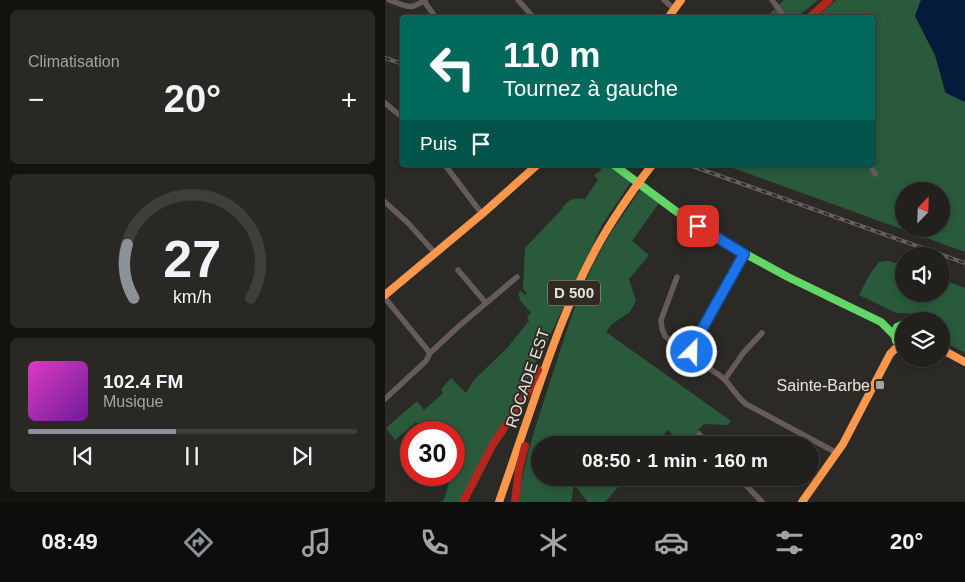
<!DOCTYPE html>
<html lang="fr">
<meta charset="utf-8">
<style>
body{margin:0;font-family:Arial,sans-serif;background:#292825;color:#f1f3f6;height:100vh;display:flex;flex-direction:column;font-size:19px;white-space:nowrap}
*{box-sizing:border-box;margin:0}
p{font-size:16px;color:#a2a3a3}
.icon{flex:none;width:28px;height:28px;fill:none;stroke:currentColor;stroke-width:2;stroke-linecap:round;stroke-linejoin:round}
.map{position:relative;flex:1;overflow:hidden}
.sheet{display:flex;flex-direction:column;gap:10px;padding:10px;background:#12120f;width:385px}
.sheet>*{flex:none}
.guide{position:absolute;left:15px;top:15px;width:475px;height:152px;border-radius:5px;box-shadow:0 2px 8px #0003,0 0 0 1px #3e3e3b;background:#00695c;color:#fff;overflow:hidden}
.needle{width:32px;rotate:23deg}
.buttons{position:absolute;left:510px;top:182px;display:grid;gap:10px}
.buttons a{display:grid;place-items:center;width:55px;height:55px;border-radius:50%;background:#21201c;box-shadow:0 2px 8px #0003,0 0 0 1px #3e3e3b;font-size:25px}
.speed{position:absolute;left:15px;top:421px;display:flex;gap:10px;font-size:25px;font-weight:700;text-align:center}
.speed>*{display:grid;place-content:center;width:65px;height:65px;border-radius:50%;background:#21201c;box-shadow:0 2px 8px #0003,0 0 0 1px #3e3e3b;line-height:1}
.speed .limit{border:8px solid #d22;background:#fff;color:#111}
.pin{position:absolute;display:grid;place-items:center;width:42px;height:42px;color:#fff;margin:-21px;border-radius:10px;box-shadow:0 2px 8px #0006}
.me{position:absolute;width:55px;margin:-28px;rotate:23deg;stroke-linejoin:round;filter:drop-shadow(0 0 4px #0008)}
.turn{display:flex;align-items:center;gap:18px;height:105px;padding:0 20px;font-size:22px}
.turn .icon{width:65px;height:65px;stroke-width:2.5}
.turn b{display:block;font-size:35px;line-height:42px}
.then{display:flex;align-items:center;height:48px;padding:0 20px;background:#0003;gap:10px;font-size:19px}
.big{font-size:38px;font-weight:600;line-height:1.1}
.sheet .tile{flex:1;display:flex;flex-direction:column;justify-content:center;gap:8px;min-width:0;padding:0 18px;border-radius:8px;background:#292825}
.sheet .dial{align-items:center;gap:0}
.dial svg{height:130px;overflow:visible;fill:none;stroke:#3e3e3b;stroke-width:7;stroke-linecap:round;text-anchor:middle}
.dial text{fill:#f1f3f6;stroke:none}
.song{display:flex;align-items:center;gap:15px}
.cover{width:60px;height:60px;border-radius:8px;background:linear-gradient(135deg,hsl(310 70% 55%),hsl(280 70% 35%))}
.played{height:5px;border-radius:2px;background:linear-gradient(90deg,#8c9099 45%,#3e3e3b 45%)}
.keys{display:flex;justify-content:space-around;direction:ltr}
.heat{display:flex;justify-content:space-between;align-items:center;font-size:28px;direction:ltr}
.trip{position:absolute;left:146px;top:436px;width:288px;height:50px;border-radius:25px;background:#21201c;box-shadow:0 2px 8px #0003,0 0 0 1px #3e3e3b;font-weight:600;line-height:50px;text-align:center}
.menu{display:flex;height:80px;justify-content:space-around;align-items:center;background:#0d0d0b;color:#a2a3a3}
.menu .icon{width:35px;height:35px}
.menu .on{color:#8c9099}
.menu b{font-size:22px;color:#f1f3f6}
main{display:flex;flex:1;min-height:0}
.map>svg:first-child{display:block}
</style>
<main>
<section class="sheet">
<div class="tile"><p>Climatisation</p>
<div class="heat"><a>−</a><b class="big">20°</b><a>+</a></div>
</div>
<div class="tile dial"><svg viewBox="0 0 100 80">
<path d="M14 69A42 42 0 1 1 86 69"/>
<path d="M14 69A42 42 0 0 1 10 36" stroke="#8c9099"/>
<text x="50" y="56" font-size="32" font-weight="700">27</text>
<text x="50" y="72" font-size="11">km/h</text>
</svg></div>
<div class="tile">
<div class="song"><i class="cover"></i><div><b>102.4 FM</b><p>Musique</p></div></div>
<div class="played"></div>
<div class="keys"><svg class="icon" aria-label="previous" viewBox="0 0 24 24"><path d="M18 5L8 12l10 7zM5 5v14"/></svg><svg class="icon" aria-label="pause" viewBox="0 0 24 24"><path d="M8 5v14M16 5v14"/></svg><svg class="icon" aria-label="next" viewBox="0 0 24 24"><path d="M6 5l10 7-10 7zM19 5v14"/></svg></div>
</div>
</section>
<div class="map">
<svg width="580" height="502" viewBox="0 0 580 502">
<rect width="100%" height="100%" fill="#2c2a26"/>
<g fill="#295a3c" fill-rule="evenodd">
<path d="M 399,0 L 433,0 L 412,17 L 380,18 Z"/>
<path d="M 451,0 L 536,0 L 530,16 L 550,55 L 560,92 L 580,102 L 580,252 L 340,165 L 488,165 L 488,18 L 432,17 ZM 519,191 L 556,191 L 556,229 L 519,229 Z"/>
<path d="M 211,165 L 222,165 L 246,182 L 217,225 L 161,344 L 147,368 L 138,393 L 74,502 L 56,502 L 59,500 L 64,482 L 63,481 L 64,478 L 61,475 L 69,475 L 69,432 L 32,432 L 37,428 L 31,422 L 10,440 L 1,428 L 32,401 L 39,410 L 58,393 L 56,389 L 66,378 L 81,393 L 89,380 L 122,348 L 144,321 L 142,317 L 146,313 L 134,299 L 135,297 L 133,294 L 136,291 L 140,295 L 142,294 L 138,289 L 140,248 L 176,210 C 182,199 188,198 200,199 L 213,180 L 209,175 L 217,170 Z"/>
<path d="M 256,189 L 274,203 L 247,241 L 264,255 L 244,279 L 251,301 L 245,312 L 227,324 L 221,332 L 346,421 L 343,425 L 319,424 L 314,429 L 304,445 L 298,445 L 283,430 L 269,445 L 155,445 L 155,478 L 241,478 L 220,502 L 203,502 L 189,484 L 186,502 L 134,502 C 138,462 151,426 163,388 C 177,346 189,303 209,263 C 222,237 239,213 256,189 Z"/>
<path d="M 503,261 L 519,265 L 519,294 L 556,294 L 556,279 L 580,288 L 580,353 L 567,346 L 556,342 L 556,321 L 533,321 L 534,314 L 511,313 L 474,295 L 485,274 L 494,262 Z"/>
</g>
<path fill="#041b3b" d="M 536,0 L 580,0 L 580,102 L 561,93 L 550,55 L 530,16 Z"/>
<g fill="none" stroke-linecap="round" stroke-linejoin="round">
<g stroke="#675a5b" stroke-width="5.5">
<path d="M 4,0 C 22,6 24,11 40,0"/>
<path d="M 133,0 L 149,18"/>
<path d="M 279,0 L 289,9"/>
<path d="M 387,0 L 400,18"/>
<path d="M 39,1 L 51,18"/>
<path d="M 0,103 L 18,118"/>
<path d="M 60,165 L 97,214"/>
<path d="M 485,165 L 490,174"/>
<path d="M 0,202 L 23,223 L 50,253"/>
<path d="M 73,270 L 101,303"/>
<path d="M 292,277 L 276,320 L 277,329 L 280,336 L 291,346 L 298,348 L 306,349 C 312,364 328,369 339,379 C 347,387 352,397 361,404 L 452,453"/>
<path d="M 0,298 L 45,353"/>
<path d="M 306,349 L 359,254"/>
<path d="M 340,379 L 359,352 L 377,333"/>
<path d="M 0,399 L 41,361 L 45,353 L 74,326 L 132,277"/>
<path d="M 314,434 L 324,445"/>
<path d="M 354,478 L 377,502"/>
</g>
<g stroke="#63d668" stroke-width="8">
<path d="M 229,165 L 292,212 L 335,240 L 403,277 L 496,322 L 509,335"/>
<path d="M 519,324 L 512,327 L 509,333 L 511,341 L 519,344"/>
</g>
<g stroke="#ff974d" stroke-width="8">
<path d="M 283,18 L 296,0"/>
<path d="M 0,295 L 97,214 L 152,165"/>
<path d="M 556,349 L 580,362"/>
<path d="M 114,502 C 125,471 135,440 146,409 C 165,353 184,298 212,247 C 228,218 247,191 267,165"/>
<path d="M 417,502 L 458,444 L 505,354 L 510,349 L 518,344"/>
</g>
<g stroke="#b3261e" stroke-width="8">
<path d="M 424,18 L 444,0"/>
<path d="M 78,502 L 108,444 L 140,397 L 153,370"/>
<path d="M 130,502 L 134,469 L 140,446"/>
</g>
<defs>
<g id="rail">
<path d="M 0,58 L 18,64"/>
<path d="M 304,165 L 580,263"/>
</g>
</defs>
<use href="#rail" stroke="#68605f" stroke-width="4"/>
<use href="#rail" stroke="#2f2b23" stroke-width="2" stroke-dasharray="5.5" stroke-linecap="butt"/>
</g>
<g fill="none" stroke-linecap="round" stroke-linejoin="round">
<defs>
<path id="route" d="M 307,352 L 306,349 L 359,254 L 313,226"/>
</defs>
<use href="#route" stroke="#114b97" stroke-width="12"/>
<use href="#route" stroke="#1a73e8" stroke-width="9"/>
</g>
<rect fill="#a4a29d" stroke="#2f2b23" stroke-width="2" x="490" y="380" width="10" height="10" rx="2.5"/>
<g text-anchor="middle" stroke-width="4" stroke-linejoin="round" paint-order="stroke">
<rect fill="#2f2b23" stroke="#aeaba5" stroke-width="1" x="163" y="280.5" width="52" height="25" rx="4"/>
<g font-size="15" font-weight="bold" fill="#e5e2dd">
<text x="189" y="298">D 500</text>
</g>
<g font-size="16" fill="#e5e2dd" stroke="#2f2b23">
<text transform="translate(142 378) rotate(-71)" y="6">ROCADE EST</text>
</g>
<g font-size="16" fill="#e5e2dd" stroke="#2f2b23" text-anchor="end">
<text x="485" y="391">Sainte-Barbe</text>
</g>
</g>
</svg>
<div class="buttons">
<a><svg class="needle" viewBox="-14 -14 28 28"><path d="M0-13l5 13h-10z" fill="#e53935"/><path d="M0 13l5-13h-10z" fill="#a2a3a3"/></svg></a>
<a><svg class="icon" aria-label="sound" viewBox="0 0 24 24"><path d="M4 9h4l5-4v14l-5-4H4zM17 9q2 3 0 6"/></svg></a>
<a><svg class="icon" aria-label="layers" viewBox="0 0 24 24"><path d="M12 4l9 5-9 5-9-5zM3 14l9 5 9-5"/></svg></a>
</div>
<div class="speed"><div class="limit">30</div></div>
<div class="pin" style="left:313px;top:226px;background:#d93025"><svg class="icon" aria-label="arrive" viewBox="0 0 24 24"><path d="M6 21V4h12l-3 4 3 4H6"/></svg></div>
<svg class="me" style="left:307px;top:352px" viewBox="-20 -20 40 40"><circle r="17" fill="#1a73e8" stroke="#fff" stroke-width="3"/><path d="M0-11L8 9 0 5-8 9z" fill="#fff"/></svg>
<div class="trip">08:50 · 1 min · 160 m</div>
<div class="guide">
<div class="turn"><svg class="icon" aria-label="left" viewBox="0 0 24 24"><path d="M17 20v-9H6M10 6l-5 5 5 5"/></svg><div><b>110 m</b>Tournez à gauche</div></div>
<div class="then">Puis<svg class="icon" aria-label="arrive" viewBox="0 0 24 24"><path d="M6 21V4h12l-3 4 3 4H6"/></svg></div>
</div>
</div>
</main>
<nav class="menu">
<b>08:49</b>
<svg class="icon on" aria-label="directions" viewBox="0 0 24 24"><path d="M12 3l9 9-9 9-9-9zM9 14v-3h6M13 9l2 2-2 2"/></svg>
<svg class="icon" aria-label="music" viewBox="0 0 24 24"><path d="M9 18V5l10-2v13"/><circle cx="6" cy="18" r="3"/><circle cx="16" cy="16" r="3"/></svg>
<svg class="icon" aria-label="phone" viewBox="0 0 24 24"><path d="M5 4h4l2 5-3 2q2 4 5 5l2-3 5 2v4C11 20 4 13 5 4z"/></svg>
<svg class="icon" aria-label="climate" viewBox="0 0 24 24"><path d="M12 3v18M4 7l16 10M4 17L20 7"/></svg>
<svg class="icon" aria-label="car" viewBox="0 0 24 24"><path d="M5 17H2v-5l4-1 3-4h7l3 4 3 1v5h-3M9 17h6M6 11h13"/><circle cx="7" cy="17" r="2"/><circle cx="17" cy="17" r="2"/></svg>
<svg class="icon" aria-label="filters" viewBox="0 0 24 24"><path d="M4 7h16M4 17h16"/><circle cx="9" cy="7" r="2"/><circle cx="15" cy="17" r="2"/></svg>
<b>20°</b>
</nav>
